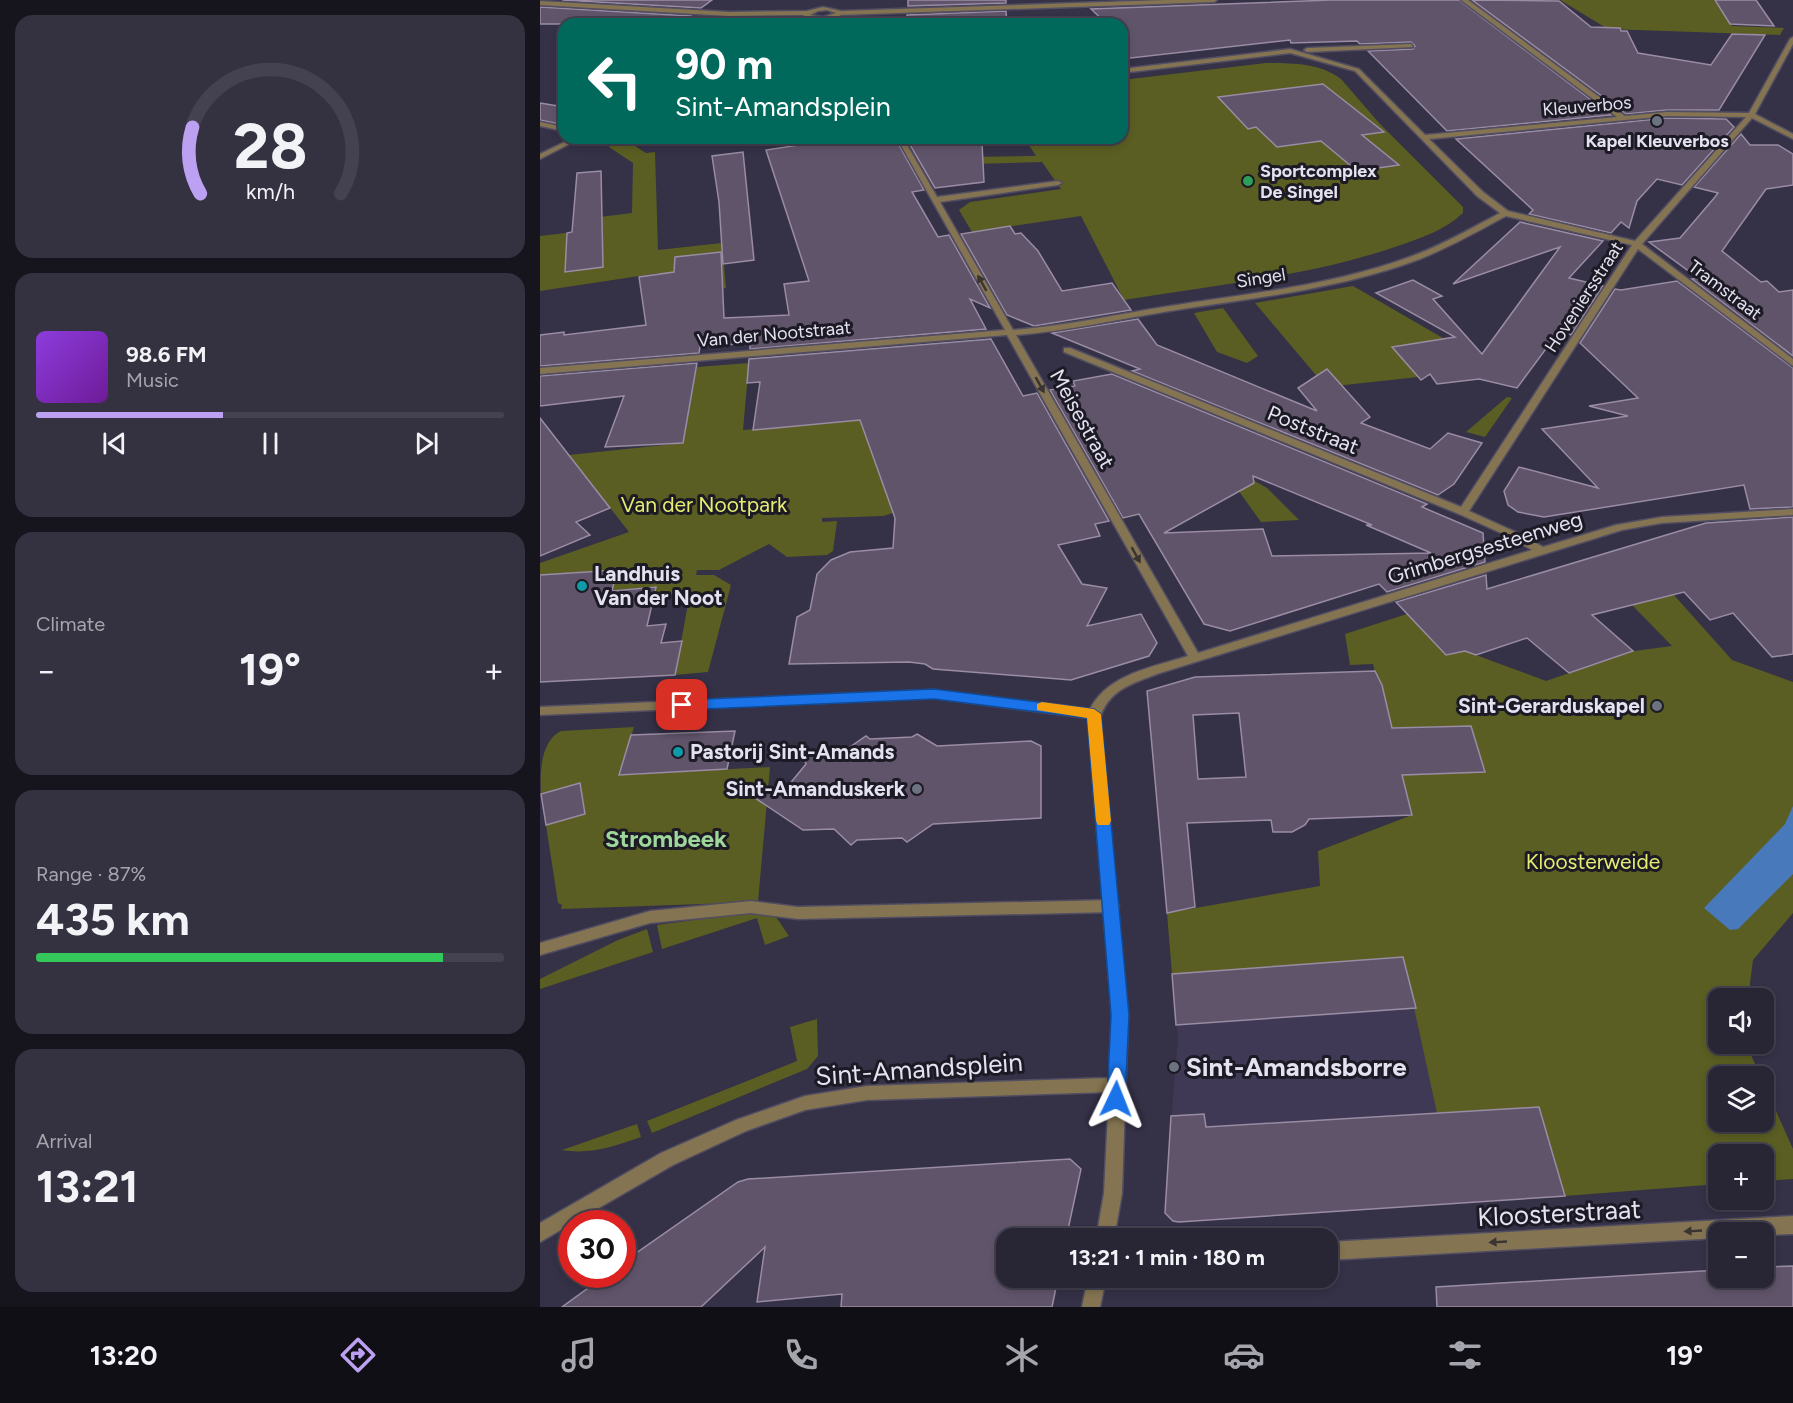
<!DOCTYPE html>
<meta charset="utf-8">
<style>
body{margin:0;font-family:Figtree,sans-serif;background:#343141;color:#f1f3f6;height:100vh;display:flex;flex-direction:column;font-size:22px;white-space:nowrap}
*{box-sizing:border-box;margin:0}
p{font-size:20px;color:#a5a5ad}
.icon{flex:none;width:33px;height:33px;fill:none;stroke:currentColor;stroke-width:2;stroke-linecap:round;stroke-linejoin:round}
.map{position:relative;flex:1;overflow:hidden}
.details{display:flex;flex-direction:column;gap:15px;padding:15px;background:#16141d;width:540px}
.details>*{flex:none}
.banner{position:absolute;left:18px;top:18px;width:570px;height:126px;border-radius:18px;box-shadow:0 3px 9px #0003,0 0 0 2px #444250;background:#00695c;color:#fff;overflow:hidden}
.controls{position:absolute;left:1168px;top:988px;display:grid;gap:12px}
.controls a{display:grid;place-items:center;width:66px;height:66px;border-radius:12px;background:#282535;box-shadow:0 3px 9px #0003,0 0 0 2px #444250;font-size:30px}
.speed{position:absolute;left:18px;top:1210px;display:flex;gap:12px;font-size:30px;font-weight:700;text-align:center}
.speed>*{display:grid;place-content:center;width:78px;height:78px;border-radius:50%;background:#282535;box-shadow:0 3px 9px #0003,0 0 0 2px #444250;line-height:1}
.speed .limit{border:9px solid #d22;background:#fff;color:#111}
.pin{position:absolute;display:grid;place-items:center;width:51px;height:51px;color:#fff;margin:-26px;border-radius:12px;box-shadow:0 3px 9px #0006}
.me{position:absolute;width:66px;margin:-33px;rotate:2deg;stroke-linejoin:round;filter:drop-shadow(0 0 4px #0008)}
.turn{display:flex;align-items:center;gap:21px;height:126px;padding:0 18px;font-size:27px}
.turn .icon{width:78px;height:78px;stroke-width:2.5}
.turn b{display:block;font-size:42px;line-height:51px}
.big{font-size:45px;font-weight:700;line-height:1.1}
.details .card{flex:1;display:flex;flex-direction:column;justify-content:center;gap:9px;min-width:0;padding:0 21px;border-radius:18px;background:#343141}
.details .dial{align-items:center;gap:0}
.dial svg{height:156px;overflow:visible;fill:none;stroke:#444250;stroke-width:7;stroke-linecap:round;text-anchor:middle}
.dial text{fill:#f1f3f6;stroke:none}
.song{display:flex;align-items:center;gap:18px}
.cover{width:72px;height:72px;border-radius:9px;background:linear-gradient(135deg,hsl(270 70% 55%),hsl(280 70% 35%))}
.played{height:6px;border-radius:3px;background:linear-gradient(90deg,#bca0f2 40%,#444250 40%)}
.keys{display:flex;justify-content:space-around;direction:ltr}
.heat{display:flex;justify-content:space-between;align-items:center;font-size:33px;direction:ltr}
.charge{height:9px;border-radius:4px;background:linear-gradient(90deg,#34c759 87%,#444250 0)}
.trip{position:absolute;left:456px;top:1228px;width:342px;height:60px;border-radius:18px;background:#282535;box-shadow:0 3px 9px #0003,0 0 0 2px #444250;font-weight:700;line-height:60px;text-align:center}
.tabs{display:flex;height:96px;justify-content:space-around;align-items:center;background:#100f15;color:#a5a5ad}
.tabs .icon{width:42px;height:42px}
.tabs .on{color:#bca0f2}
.tabs b{font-size:27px;color:#f1f3f6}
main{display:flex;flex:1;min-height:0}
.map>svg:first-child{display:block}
</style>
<main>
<section class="details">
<div class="card dial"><svg viewBox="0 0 100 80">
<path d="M14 69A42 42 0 1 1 86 69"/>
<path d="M14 69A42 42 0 0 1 10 35" stroke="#bca0f2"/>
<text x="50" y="56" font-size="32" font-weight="700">28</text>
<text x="50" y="72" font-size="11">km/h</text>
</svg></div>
<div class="card">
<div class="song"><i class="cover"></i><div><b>98.6 FM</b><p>Music</p></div></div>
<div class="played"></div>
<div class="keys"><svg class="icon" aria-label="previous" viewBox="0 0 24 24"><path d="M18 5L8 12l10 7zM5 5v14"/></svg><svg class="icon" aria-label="pause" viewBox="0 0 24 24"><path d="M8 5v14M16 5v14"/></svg><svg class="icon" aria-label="next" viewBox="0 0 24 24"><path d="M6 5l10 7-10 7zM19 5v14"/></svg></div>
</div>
<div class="card"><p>Climate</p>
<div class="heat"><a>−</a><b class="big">19°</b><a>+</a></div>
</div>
<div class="card"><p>Range · 87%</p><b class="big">435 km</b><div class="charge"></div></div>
<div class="card"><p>Arrival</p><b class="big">13:21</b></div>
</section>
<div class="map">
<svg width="1253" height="1307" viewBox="0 0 1253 1307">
<rect width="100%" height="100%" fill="#353147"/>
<path fill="#3f3955" d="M 863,957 L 876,1008 L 999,1107 L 1025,1196 L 639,1222 L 628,1217 L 624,1206 L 638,1037 L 632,974 Z"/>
<g fill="#5b5e22">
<path d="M 1020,0 L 1174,0 L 1192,26 L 1244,28 L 1240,35 L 1068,29 Z"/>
<path d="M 726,63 C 752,63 780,63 801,79 L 840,124 L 923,207 L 923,213 C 905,230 881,238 858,246 C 771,276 676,285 584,300 L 541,216 L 432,232 L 419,210 L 430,202 L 521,189 L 502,162 L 433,164 L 432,157 L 496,156 L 485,139 L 419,138 L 582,138 L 582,80 Z"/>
<path d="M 62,138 L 82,138 L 106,153 L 115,152 L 118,250 L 182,243 L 186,288 L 120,293 L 119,273 L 0,291 L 0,236 L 51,230 L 52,218 L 92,213 L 93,163 L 69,147 L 71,144 Z"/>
<path d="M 813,286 L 915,345 L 915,373 L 786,387 L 715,303 Z"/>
<path d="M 683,308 L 718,356 L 707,363 L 677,352 L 654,313 Z"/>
<path d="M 209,363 L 203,430 L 320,420 L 353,513 L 343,516 L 282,518 L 282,522 L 297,521 L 293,551 L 287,555 L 247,557 L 229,544 L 179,570 L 157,570 L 156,575 L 174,575 L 191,585 L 168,672 L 135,675 L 150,593 L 114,596 L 116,587 L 65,591 L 67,581 L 75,580 L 77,570 L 0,597 L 0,563 L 89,532 L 29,455 L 143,443 L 157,367 Z"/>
<path d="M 967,397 L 972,398 L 945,437 L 926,432 Z"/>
<path d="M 706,476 L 727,488 L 759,520 L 721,522 L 693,483 Z"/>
<path d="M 1134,595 L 1192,660 L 1253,682 L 1253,913 L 1213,960 L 1208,999 L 1179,999 L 1179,1044 L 1206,1044 L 1221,1077 L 1179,1077 L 1179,1122 L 1224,1122 L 1224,1084 L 1253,1149 L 1253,1179 L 1224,1181 L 1224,1155 L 1179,1155 L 1179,1184 L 1025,1196 L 999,1107 L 897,1113 L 863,957 L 632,974 L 627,913 L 780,886 L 778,851 L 872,815 L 833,664 L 810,665 L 805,634 L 867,614 L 906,655 L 925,651 L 1006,681 L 1094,651 L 1132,646 L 1092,605 Z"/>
<path d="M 94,727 L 80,775 L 230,767 L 218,902 L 21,909 L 22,905 L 18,903 L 6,825 L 45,813 L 40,783 L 1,794 C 0,774 0,741 21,731 Z"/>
<path d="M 214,912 L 236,917 L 249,936 L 225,945 L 217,918 L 122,949 L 117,925 Z"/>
<path d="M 107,929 L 113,952 L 0,989 L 0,979 L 78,940 Z"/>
<path d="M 277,1019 L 278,1056 L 267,1069 L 112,1133 L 107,1121 L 257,1061 L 250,1027 Z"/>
<path d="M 97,1124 L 101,1137 C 75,1146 50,1155 22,1150 Z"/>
</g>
<path fill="#4879bb" d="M 1253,806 L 1253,874 L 1198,929 L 1190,930 L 1164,908 L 1245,824 Z"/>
<g fill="#60546a" stroke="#998ca4" stroke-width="1.5" fill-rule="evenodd">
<path d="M 22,0 L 172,0 L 161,8 Z"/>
<path d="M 368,0 L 466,0 L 466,3 L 368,6 Z"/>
<path d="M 791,0 L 919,0 L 1071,115 L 907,131 L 828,51 L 873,49 L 875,46 L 871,42 L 820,44 L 817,41 L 751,43 L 750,40 L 582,59 L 582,24 L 567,24 L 551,9 Z"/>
<path d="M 932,0 L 1019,1 L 1051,27 L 1080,28 L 1081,31 L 1087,31 L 1098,53 L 1171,65 L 1192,34 L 1225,35 L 1179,110 L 1127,110 L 1086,114 Z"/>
<path d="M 1175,0 L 1216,0 L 1234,26 L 1190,24 Z"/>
<path d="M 0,7 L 151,16 L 141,24 L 0,24 Z"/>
<path d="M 466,11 L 467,23 L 367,24 L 367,15 Z"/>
<path d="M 783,84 L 844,132 L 822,135 L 859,165 L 817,171 L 781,141 L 737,147 L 716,127 L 708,129 L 678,97 Z"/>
<path d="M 0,103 L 24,107 L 24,125 L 0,120 Z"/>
<path d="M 1127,118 L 1186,119 L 1194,127 L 1142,185 L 1117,179 L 1097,201 L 1089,228 L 1081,222 L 1071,233 L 989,214 L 993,210 L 916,139 Z"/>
<path d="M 1201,134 L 1210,145 L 1238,145 L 1253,154 L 1253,185 L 1226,189 L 1182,251 L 1221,282 L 1227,281 L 1239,292 L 1253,290 L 1253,356 L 1152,279 L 1158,278 L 1109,242 L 1140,238 L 1175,197 L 1178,193 L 1154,187 Z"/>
<path d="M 305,138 L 355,138 L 384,190 L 372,192 L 398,237 L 409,235 L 450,308 L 430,299 L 446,329 L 210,349 L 210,343 L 160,347 L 159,353 L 0,366 L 0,335 L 24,332 L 24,335 L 106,325 L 99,277 L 134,272 L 135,257 L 181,252 L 184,318 L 249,315 L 244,284 L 269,281 L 226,150 Z"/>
<path d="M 366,138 L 419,138 L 422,143 L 442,143 L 444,182 L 395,188 Z"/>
<path d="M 203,152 L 214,260 L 183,264 L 179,202 L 172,156 Z"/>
<path d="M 61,171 L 63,267 L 25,272 L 27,233 L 32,232 L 37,173 Z"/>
<path d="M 980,222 L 1063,241 L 1029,278 L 1063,286 L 1031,335 L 1022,327 L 977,388 L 939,379 L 897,384 L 890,374 L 881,380 L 852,347 L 915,337 L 836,293 L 873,280 L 902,296 L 893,299 L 942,354 L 1020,247 L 913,284 Z"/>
<path d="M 470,226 L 475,234 L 481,233 L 498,251 L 522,291 L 572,283 L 591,310 L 494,326 L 467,315 L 421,234 Z"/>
<path d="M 1137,281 L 1253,368 L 1253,507 L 1210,509 L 1204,485 L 1004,517 L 978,512 L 968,505 L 964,491 L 979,467 L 1058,488 L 1002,429 L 1088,416 L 1049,406 L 1098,398 L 1040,343 L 1075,289 L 1081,290 Z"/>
<path d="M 598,319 L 617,345 L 777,411 L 758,388 L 787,369 L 830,417 L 821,423 L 890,449 L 908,433 L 942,443 L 914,484 L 898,495 L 592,371 L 600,369 L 512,333 Z"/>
<path d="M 451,339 L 483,396 L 497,393 L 569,521 L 555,524 L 560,536 L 518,545 L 542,584 L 567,588 L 547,626 L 601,614 L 617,643 L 609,656 L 531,680 L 393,669 L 385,664 L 369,662 L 249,664 L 257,617 L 270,610 L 277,574 L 291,560 L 310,552 L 353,548 L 355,518 L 320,420 L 213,430 L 220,382 L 207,383 L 209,359 Z"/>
<path d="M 157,363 L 143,443 L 65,447 L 84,396 L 0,406 L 0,376 Z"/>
<path d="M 572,374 L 887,504 L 882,507 L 943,533 L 945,562 L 847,592 L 839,584 L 690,631 L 664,624 L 599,514 L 583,518 L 510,390 L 535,386 L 533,381 ZM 713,476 L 832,525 L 826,525 L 891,553 L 732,556 L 723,529 L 624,533 L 714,483 Z"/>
<path d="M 0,418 L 70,508 L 36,522 L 50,535 L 0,556 Z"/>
<path d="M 1253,517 L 1253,654 L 1232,657 L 1193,613 L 1170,620 L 1144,592 L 1052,615 L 1093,651 L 1029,673 L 987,638 L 936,655 L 925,651 L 906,655 L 856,602 L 946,575 L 947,589 L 1166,523 Z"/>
<path d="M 77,570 L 72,591 L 116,587 L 107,626 L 126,624 L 121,643 L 142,641 L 135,675 L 0,682 L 0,575 Z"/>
<path d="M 835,671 L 842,685 L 852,728 L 931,726 L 945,772 L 862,775 L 872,815 L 769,819 L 765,825 L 752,832 L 733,832 L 731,820 L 647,823 L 655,907 L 627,913 L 607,691 L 655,677 ZM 699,713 L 706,777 L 658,779 L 653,715 Z"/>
<path d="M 195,731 L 187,769 L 79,775 L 91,735 Z"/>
<path d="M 377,734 L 397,746 L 491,741 L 501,746 L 501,818 L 393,824 L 367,842 L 362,838 L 317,840 L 311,845 L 294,829 L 263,830 L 200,788 L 248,786 L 266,764 L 262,754 L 304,751 L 326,736 L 330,739 L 372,737 Z"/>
<path d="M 40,783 L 45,814 L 6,825 L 1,794 Z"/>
<path d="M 863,957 L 876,1008 L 636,1025 L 632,974 Z"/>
<path d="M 999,1107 L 1025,1196 L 639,1222 L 633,1221 L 625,1213 L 631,1116 L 664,1114 L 666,1127 Z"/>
<path d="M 530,1159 L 541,1169 L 526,1239 L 466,1239 L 466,1278 L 518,1278 L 512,1307 L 301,1307 L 302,1294 L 217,1302 L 225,1247 L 161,1307 L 22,1307 L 66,1275 L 82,1275 L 82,1263 L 198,1182 L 208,1179 Z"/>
<path d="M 1253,1266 L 1253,1307 L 897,1307 L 896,1287 L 1179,1270 L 1179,1278 L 1224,1278 L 1224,1267 Z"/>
</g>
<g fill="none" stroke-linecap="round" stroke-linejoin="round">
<defs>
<path id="pedestrian" d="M 572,900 L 577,902 L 579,906 L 577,910 L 572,912 L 258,919 L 211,913 L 110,923 L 0,955 L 0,943 L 110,911 L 211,901 L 258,907 Z"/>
<g id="minor">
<path d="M 626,0 L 677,0 L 674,2 L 301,15 C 290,21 274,24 263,15 L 189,16 L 0,5 L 0,1 L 189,12 L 267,11 L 283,7 L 301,11 ZM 287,10 L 296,13 L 283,17 L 270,15 L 278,11 Z"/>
<path d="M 921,0 L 928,0 L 1085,116 L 1127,112 L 1209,113 L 1250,39 L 1253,37 L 1253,44 L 1215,114 L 1253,134 L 1253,139 L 1212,118 L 1102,244 L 1253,359 L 1253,366 L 1098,249 L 929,511 L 980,534 L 1003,547 L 1076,525 L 1122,517 L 1253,509 L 1253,515 L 1122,523 L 1082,530 L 620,673 C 593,683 566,690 559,722 L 588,1015 L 582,1193 L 574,1239 L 556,1239 L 564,1193 L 569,1092 L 327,1100 L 265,1110 L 206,1131 L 133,1165 L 0,1242 L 0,1223 L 121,1153 L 196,1120 L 265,1096 L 327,1086 L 569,1078 L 572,1015 L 548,718 L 394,698 L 0,715 L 0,707 L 394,690 L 550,709 C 568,674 613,667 648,656 L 467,335 L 0,374 L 0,368 L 465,330 L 357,138 L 363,138 L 397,197 L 518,181 L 522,183 L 518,185 L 400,202 L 473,330 C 526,326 578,314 630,306 C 712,293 796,285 875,255 C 904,244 932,228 960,213 L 937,196 L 815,71 L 750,53 L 582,73 L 582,69 L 750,49 L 819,69 L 885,135 L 1077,117 ZM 1127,116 L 1206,117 L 1095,241 L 968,211 L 943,192 L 889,139 ZM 966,216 L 1092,245 L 921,507 L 530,348 L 524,348 L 524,352 L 919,514 L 972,538 L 992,550 L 658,653 L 476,335 C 528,331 579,319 630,311 C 714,298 800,289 880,259 C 910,247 938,231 966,216 Z"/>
<path d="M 871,44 L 873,47 L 767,52 L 764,50 L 767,48 Z"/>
<path d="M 0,122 L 24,127 L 24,131 L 0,126 Z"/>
<path d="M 33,138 L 41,138 L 0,159 L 0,154 Z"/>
<path d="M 1253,1216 L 1253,1234 L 1224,1235 L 1224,1233 L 1179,1233 L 1179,1238 L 788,1260 L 788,1242 Z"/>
<path d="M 548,1278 L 566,1278 L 560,1307 L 542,1307 Z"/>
</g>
</defs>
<use href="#pedestrian" stroke="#514d62" stroke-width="3"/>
<use href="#minor" stroke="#514d62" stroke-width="3"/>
<use href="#pedestrian" fill="#847452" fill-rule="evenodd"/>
<use href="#minor" fill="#847452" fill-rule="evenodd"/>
</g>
<defs><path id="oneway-solid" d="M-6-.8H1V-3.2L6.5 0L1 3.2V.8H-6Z" transform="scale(1.5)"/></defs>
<g fill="#3b3532">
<use href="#oneway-solid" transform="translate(442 283) rotate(-119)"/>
<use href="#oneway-solid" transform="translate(500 385) rotate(61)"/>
<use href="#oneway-solid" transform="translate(596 555) rotate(61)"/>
<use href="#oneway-solid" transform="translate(1153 1231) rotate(177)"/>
<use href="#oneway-solid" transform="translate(958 1242) rotate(177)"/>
</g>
<path fill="#1a73e8" stroke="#114b97" stroke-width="1.5" d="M 394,689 L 554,709 L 561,714 L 589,1015 L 585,1099 L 583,1105 L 576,1107 L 569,1105 L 567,1099 L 571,1015 L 547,718 L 394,699 L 142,710 L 134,705 L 142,700 Z"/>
<path fill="#f59e0b" d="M 502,702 L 554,709 L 561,714 L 571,821 L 569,825 L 558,825 L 556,821 L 547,718 L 497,710 L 497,704 Z"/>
<g fill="#6b7280" stroke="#1c1a24" stroke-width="2">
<circle cx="1117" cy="121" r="6"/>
<circle cx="1117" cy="706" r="6"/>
<circle cx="377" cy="789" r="6"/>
<circle cx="634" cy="1067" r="6"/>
</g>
<circle fill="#2e9e5b" stroke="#1c1a24" stroke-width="2" cx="708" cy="181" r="6"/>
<g fill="#0f9aa8" stroke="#1c1a24" stroke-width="2">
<circle cx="42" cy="586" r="6"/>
<circle cx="138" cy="752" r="6"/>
</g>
<g text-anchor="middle" stroke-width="6" stroke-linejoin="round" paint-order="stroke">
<g font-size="18" fill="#e4e2f0" stroke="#1c1a24">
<text transform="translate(1047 106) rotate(-5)" y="6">Kleuverbos</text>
<text transform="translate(721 278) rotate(-9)" y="6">Singel</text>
<text transform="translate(1185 290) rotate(37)" y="6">Tramstraat</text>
<text transform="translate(1044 297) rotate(-57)" y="6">Hoveniersstraat</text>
<text transform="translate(234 334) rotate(-5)" y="6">Van der Nootstraat</text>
</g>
<g font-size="18" font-weight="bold" fill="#e4e2f0" stroke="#1c1a24">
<text x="1117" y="147">Kapel Kleuverbos</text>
<text x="720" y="177" text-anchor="start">Sportcomplex<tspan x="720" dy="21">De Singel</tspan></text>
</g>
<g font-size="21" fill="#e4e2f0" stroke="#1c1a24">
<text transform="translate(542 419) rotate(61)" y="7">Meisestraat</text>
<text transform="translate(773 430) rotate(22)" y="7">Poststraat</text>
<text transform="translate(945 548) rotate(-17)" y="7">Grimbergsesteenweg</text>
</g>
<g font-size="21" fill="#e5ec71" stroke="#1c1a24">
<text x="164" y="512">Van der Nootpark</text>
<text x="1053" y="869">Kloosterweide</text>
</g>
<g font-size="21" font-weight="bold" fill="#e4e2f0" stroke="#1c1a24" text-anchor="start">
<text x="54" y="581">Landhuis<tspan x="54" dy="24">Van der Noot</tspan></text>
<text x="1105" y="713" text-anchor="end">Sint-Gerarduskapel</text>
<text x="150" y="759">Pastorij Sint-Amands</text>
<text x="365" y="796" text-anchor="end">Sint-Amanduskerk</text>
</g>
<g font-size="24" font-weight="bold" fill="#9fd69b" stroke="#1c1a24">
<text x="126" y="847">Strombeek</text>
</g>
<g font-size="26" font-weight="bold" fill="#e4e2f0" stroke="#1c1a24" text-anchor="start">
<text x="646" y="1076">Sint-Amandsborre</text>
</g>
<g font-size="26" fill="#e4e2f0" stroke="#1c1a24">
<text transform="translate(379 1069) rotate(-4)" y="9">Sint-Amandsplein</text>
<text transform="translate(1019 1213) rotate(-3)" y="9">Kloosterstraat</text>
</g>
</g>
</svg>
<div class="controls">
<a><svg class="icon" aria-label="sound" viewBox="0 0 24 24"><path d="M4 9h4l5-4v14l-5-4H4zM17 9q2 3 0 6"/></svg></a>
<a><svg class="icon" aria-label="layers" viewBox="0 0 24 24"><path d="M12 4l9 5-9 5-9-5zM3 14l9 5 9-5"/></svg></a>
<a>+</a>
<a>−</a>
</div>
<div class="speed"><div class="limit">30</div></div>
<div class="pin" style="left:142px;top:705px;background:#d93025"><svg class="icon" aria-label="arrive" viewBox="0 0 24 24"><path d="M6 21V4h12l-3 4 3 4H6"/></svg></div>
<svg class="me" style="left:576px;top:1099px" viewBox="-20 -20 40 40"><path d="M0-17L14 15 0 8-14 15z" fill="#1a73e8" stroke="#fff" stroke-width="4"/></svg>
<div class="trip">13:21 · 1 min · 180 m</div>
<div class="banner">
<div class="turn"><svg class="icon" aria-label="left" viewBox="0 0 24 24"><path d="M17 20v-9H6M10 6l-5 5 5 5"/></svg><div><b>90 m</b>Sint-Amandsplein</div></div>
</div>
</div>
</main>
<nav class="tabs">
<b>13:20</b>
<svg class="icon on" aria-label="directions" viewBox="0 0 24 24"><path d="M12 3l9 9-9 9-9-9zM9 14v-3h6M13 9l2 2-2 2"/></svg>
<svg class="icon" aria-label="music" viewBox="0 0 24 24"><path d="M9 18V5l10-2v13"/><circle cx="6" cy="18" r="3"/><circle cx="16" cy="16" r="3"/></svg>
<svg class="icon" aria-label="phone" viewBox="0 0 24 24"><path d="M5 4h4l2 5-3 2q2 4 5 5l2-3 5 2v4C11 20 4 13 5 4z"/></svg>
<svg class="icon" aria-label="climate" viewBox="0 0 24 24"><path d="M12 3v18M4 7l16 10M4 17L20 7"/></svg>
<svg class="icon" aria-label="car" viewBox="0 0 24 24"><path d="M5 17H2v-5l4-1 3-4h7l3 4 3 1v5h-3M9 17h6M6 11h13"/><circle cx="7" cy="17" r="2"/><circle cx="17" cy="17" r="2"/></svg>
<svg class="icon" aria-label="filters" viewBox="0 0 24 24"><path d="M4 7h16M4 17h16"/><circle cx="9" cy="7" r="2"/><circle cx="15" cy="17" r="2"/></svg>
<b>19°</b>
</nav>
